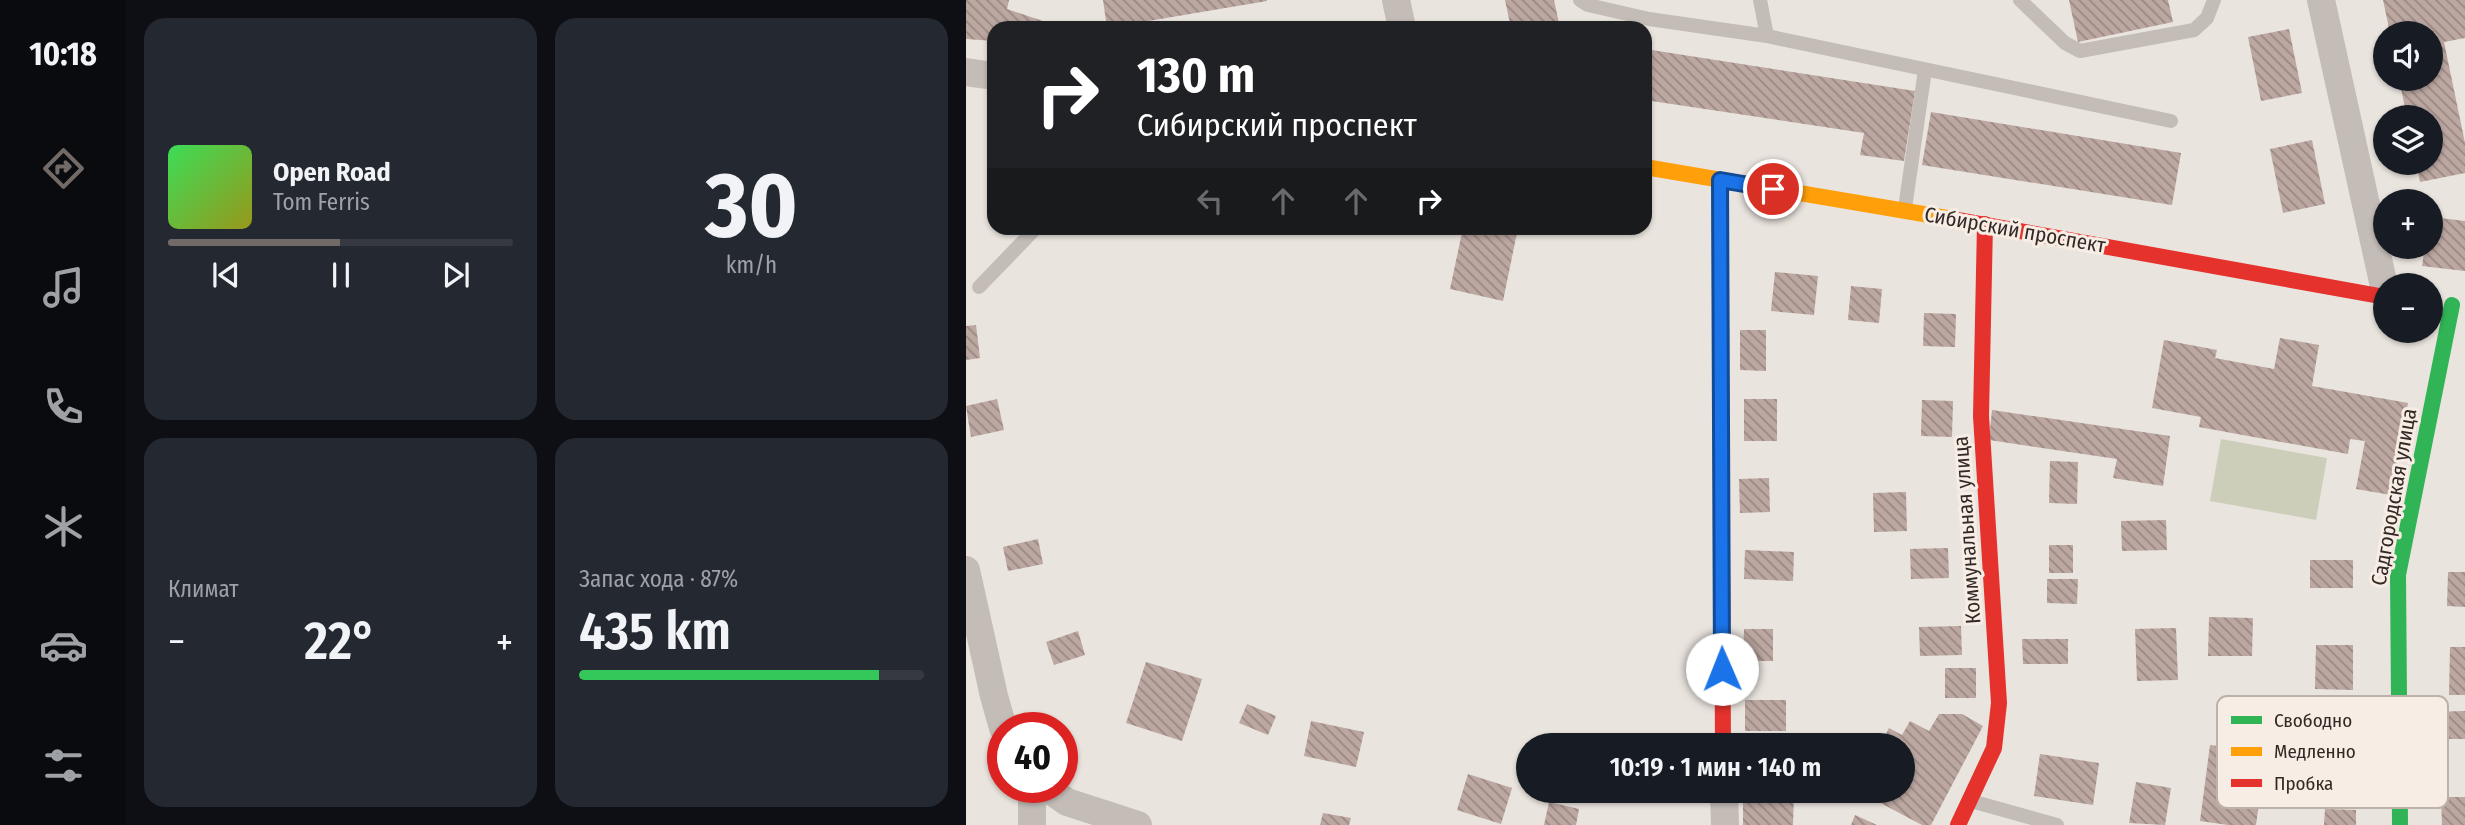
<!DOCTYPE html>
<html lang="ru">
<meta charset="utf-8">
<style>
body{margin:0;font-family:"Fira Sans Condensed",sans-serif;background:#242831;color:#f1f3f6;height:100vh;display:flex;flex-direction:column;font-size:26px;white-space:nowrap}
*{box-sizing:border-box;margin:0}
p{font-size:23px;color:#9ea1a6}
.icon{flex:none;width:38px;height:38px;fill:none;stroke:currentColor;stroke-width:2;stroke-linecap:round;stroke-linejoin:round}
.map{position:relative;flex:1;overflow:hidden}
.panel{display:flex;flex-direction:column;gap:18px;padding:18px;background:#0d0f14;width:840px}
.panel>*{flex:none}
.banner{position:absolute;left:21px;top:21px;width:665px;height:214px;border-radius:21px;box-shadow:0 2px 5px #0004;background:#202124;color:#fff;overflow:hidden}
.buttons{position:absolute;left:1407px;top:21px;display:grid;gap:14px}
.buttons a{display:grid;place-items:center;width:70px;height:70px;border-radius:50%;background:#171b24;box-shadow:0 2px 5px #0004;font-size:35px}
.speed{position:absolute;left:21px;top:712px;display:flex;gap:14px;font-size:35px;font-weight:700;text-align:center}
.speed>*{display:grid;place-content:center;width:91px;height:91px;border-radius:50%;background:#171b24;box-shadow:0 2px 5px #0004;line-height:1}
.speed .limit{border:10px solid #d22;background:#fff;color:#111}
.pin{position:absolute;display:grid;place-items:center;width:60px;height:60px;color:#fff;margin:-30px;border:4px solid #fff;border-radius:50%;box-shadow:0 2px 7px #0007}
.me{position:absolute;width:77px;margin:-38px;rotate:359deg;stroke-linejoin:round;filter:drop-shadow(0 0 5px #0008)}
.turn{display:flex;align-items:center;gap:24px;height:147px;padding:0 35px;font-size:32px}
.turn .icon{width:91px;height:91px;stroke-width:2.5}
.turn b{display:block;font-size:49px;line-height:60px}
.lanes{display:flex;align-items:center;height:66px;padding:0 35px;background:#0003;justify-content:center;gap:35px;direction:ltr}
.lanes .off{opacity:.35}
.big{font-size:52px;font-weight:600;line-height:1.1}
.panel .card{flex:1;display:flex;flex-direction:column;justify-content:center;gap:10px;min-width:0;padding:0 24px;border-radius:21px;background:#242831}
.panel .dial{align-items:center;gap:0}
.dial b{font-size:91px;line-height:1}
.song{display:flex;align-items:center;gap:21px}
.cover{width:84px;height:84px;border-radius:10px;background:linear-gradient(135deg,hsl(130 70% 55%),hsl(60 70% 35%))}
.played{height:7px;border-radius:4px;background:linear-gradient(90deg,#726a66 50%,#363941 50%)}
.keys{display:flex;justify-content:space-around;direction:ltr}
.heat{display:flex;justify-content:space-between;align-items:center;font-size:38px;direction:ltr}
.charge{height:10px;border-radius:5px;background:linear-gradient(90deg,#34c759 87%,#363941 0)}
.panel .tiles{flex:1;display:grid;gap:18px;grid-template-columns:repeat(2,1fr)}
.trip{position:absolute;left:550px;top:733px;width:399px;height:70px;border-radius:35px;background:#171b24;box-shadow:0 2px 5px #0004;font-weight:600;line-height:70px;text-align:center}
main{display:flex;flex:1;min-height:0}
.dock{display:flex;flex-direction:column;width:126px;justify-content:space-around;align-items:center;background:#090b0e;color:#9ea1a6}
.dock .icon{width:49px;height:49px}
.dock .on{color:#726a66}
.dock b{font-size:32px;color:#f1f3f6}
.map>svg:first-child{display:block}
</style>
<main>
<nav class="dock">
<b>10:18</b>
<svg class="icon on" aria-label="directions" viewBox="0 0 24 24"><path d="M12 3l9 9-9 9-9-9zM9 14v-3h6M13 9l2 2-2 2"/></svg>
<svg class="icon" aria-label="music" viewBox="0 0 24 24"><path d="M9 18V5l10-2v13"/><circle cx="6" cy="18" r="3"/><circle cx="16" cy="16" r="3"/></svg>
<svg class="icon" aria-label="phone" viewBox="0 0 24 24"><path d="M5 4h4l2 5-3 2q2 4 5 5l2-3 5 2v4C11 20 4 13 5 4z"/></svg>
<svg class="icon" aria-label="climate" viewBox="0 0 24 24"><path d="M12 3v18M4 7l16 10M4 17L20 7"/></svg>
<svg class="icon" aria-label="car" viewBox="0 0 24 24"><path d="M5 17H2v-5l4-1 3-4h7l3 4 3 1v5h-3M9 17h6M6 11h13"/><circle cx="7" cy="17" r="2"/><circle cx="17" cy="17" r="2"/></svg>
<svg class="icon" aria-label="filters" viewBox="0 0 24 24"><path d="M4 7h16M4 17h16"/><circle cx="9" cy="7" r="2"/><circle cx="15" cy="17" r="2"/></svg>
</nav>
<section class="panel">
<div class="tiles">
<div class="card">
<div class="song"><i class="cover"></i><div><b>Open Road</b><p>Tom Ferris</p></div></div>
<div class="played"></div>
<div class="keys"><svg class="icon" aria-label="previous" viewBox="0 0 24 24"><path d="M18 5L8 12l10 7zM5 5v14"/></svg><svg class="icon" aria-label="pause" viewBox="0 0 24 24"><path d="M8 5v14M16 5v14"/></svg><svg class="icon" aria-label="next" viewBox="0 0 24 24"><path d="M6 5l10 7-10 7zM19 5v14"/></svg></div>
</div>
<div class="card dial"><b>30</b><p>km/h</p></div>
<div class="card"><p>Климат</p>
<div class="heat"><a>−</a><b class="big">22°</b><a>+</a></div>
</div>
<div class="card"><p>Запас хода · 87%</p><b class="big">435 km</b><div class="charge"></div></div>
</div>
</section>
<div class="map">
<svg width="1499" height="825" viewBox="0 0 1499 825">
<defs>
<pattern id="building-back-hatch" width="6" height="6" patternUnits="userSpaceOnUse" patternTransform="scale(1.75)"><rect width="6" height="6" fill="#bca7a1"/><path d="M-1 5l2 2M0 0l6 6M5-1l2 2" fill="none" stroke="#998883"/></pattern>
</defs>
<rect width="100%" height="100%" fill="#eae4de"/>
<path fill="#ccceb9" d="M 1255,439 L 1361,458 L 1350,520 L 1244,501 Z"/>
<g fill="url(#building-back-hatch)">
<path d="M 0,0 L 43,0 L 41,9 L 80,22 L 72,28 L 28,28 L 28,41 L 0,39 Z"/>
<path d="M 137,0 L 301,0 L 301,1 L 141,28 Z"/>
<path d="M 539,0 L 588,0 L 594,28 L 545,28 Z"/>
<path d="M 1103,0 L 1202,0 L 1207,22 L 1112,42 Z"/>
<path d="M 1417,0 L 1499,0 L 1499,38 L 1478,42 L 1499,143 L 1499,173 L 1454,182 L 1450,163 L 1465,163 L 1465,117 L 1441,117 L 1433,79 L 1465,79 L 1465,33 L 1424,33 Z"/>
<path d="M 1323,29 L 1336,93 L 1295,101 L 1282,37 Z"/>
<path d="M 679,49 L 949,91 L 938,161 L 894,155 L 898,133 L 679,100 Z"/>
<path d="M 965,112 L 1215,153 L 1206,205 L 956,165 Z"/>
<path d="M 1346,140 L 1359,204 L 1317,213 L 1304,149 Z"/>
<path d="M 1465,217 L 1499,221 L 1499,271 L 1456,266 L 1459,247 L 1465,247 Z"/>
<path d="M 497,228 L 552,228 L 537,301 L 484,289 Z"/>
<path d="M 809,272 L 852,276 L 848,315 L 805,311 Z"/>
<path d="M 885,286 L 916,289 L 913,323 L 882,320 Z"/>
<path d="M 958,313 L 990,314 L 989,347 L 957,346 Z"/>
<path d="M 10,325 L 14,358 L 0,360 L 0,326 Z"/>
<path d="M 774,330 L 800,330 L 800,371 L 774,370 Z"/>
<path d="M 1314,338 L 1353,345 L 1346,386 L 1442,403 L 1425,495 L 1390,489 L 1399,441 L 1384,439 L 1382,454 L 1233,427 L 1235,417 L 1186,408 L 1198,340 L 1251,350 L 1249,358 L 1308,369 Z"/>
<path d="M 31,399 L 38,430 L 5,437 L 0,406 Z"/>
<rect x="778" y="399" width="33" height="42"/>
<path d="M 956,400 L 987,401 L 986,437 L 955,436 Z"/>
<path d="M 1026,410 L 1204,436 L 1197,486 L 1147,478 L 1151,459 L 1023,440 Z"/>
<path d="M 1084,461 L 1112,462 L 1111,504 L 1083,503 Z"/>
<path d="M 803,478 L 804,512 L 774,513 L 773,479 Z"/>
<path d="M 940,492 L 941,531 L 908,532 L 907,493 Z"/>
<path d="M 1200,520 L 1201,550 L 1156,551 L 1155,521 Z"/>
<path d="M 72,539 L 77,564 L 42,571 L 37,547 Z"/>
<rect x="1083" y="545" width="24" height="28"/>
<path d="M 982,548 L 983,578 L 945,579 L 944,549 Z"/>
<path d="M 779,550 L 828,552 L 827,581 L 778,579 Z"/>
<rect x="1344" y="560" width="43" height="28"/>
<path d="M 1482,572 L 1499,572 L 1499,607 L 1481,606 Z"/>
<path d="M 1081,579 L 1112,579 L 1111,604 L 1081,603 Z"/>
<path d="M 1243,617 L 1287,618 L 1286,656 L 1242,656 Z"/>
<path d="M 995,626 L 996,655 L 954,656 L 953,627 Z"/>
<path d="M 1210,628 L 1212,680 L 1171,681 L 1169,629 Z"/>
<path d="M 778,629 L 807,629 L 807,661 L 777,661 Z"/>
<path d="M 112,631 L 119,655 L 88,665 L 80,642 Z"/>
<path d="M 1056,639 L 1102,639 L 1102,664 L 1057,664 Z"/>
<path d="M 1350,645 L 1387,645 L 1387,690 L 1349,689 Z"/>
<path d="M 1484,647 L 1499,647 L 1499,695 L 1483,695 Z"/>
<path d="M 180,662 L 236,679 L 216,741 L 160,723 Z"/>
<rect x="979" y="668" width="31" height="30"/>
<rect x="779" y="700" width="41" height="31"/>
<path d="M 281,704 L 310,716 L 302,735 L 273,723 Z"/>
<path d="M 1499,711 L 1499,739 L 1463,739 L 1463,712 Z"/>
<path d="M 973,714 L 996,714 L 1017,726 L 965,825 L 956,825 L 907,799 L 912,791 L 936,791 L 936,746 L 914,746 L 923,728 L 936,735 L 944,721 L 963,731 Z"/>
<path d="M 345,721 L 398,732 L 390,767 L 338,756 Z"/>
<path d="M 1244,745 L 1300,753 L 1290,825 L 1262,825 L 1234,821 Z"/>
<path d="M 1074,754 L 1133,763 L 1127,805 L 1068,796 Z"/>
<path d="M 502,774 L 546,788 L 535,824 L 491,810 Z"/>
<path d="M 1170,782 L 1205,788 L 1199,825 L 1163,823 Z"/>
<path d="M 777,791 L 828,791 L 827,825 L 777,825 Z"/>
<path d="M 1475,797 L 1499,797 L 1499,825 L 1476,825 Z"/>
<path d="M 583,802 L 613,809 L 610,825 L 578,825 Z"/>
<path d="M 1359,809 L 1390,810 L 1390,825 L 1358,825 Z"/>
<path d="M 357,813 L 385,818 L 383,825 L 354,825 Z"/>
<path d="M 889,815 L 911,825 L 885,825 Z"/>
</g>
<g fill="none" stroke-linecap="round" stroke-linejoin="round">
<g stroke="#c3bcb7" stroke-width="14">
<path d="M 614,0 L 622,5 L 683,19 L 801,36 L 1205,121"/>
<path d="M 794,0 L 801,36"/>
<path d="M 1054,0 L 1099,43 L 1114,51 L 1228,30 L 1241,18 L 1248,0"/>
<path d="M 939,208 L 959,70"/>
<path d="M 13,287 L 70,228"/>
<path d="M 1005,801 L 1091,825"/>
</g>
<g stroke="#c3bcb7" stroke-width="28">
<path d="M 430,0 L 436,28"/>
<path d="M 1355,0 L 1419,291"/>
<path d="M 0,72 L 28,76"/>
<path d="M 0,570 L 28,696 L 37,728"/>
<path d="M 81,788 L 101,802 L 172,825"/>
<path d="M 758,791 L 759,825"/>
<path d="M 66,825 L 66,788"/>
</g>
<path stroke="#30b455" stroke-width="16" d="M 1434,825 L 1432,575 L 1486,305"/>
<path stroke="#ff9f0a" stroke-width="16" d="M 679,167 L 987,219"/>
<g stroke="#e5322d" stroke-width="16">
<path d="M 754,180 L 757,746"/>
<path d="M 987,219 L 1419,297"/>
<path d="M 992,825 L 1028,748 L 1033,703 L 1015,416 L 1019,224"/>
</g>
</g>
<g fill="none" stroke-linecap="round" stroke-linejoin="round">
<defs>
<path id="route" d="M 756,669 L 754,180 L 807,189"/>
</defs>
<use href="#route" stroke="#114b97" stroke-width="18"/>
<use href="#route" stroke="#1a73e8" stroke-width="12"/>
</g>
<g text-anchor="middle" stroke-width="6" stroke-linejoin="round" paint-order="stroke">
<g font-size="21" fill="#322926" stroke="#f7ede4">
<text transform="translate(1049 230) rotate(10)" y="7">Сибирский проспект</text>
<text transform="translate(1428 497) rotate(-80)" y="7">Садгородская улица</text>
<text transform="translate(1001 530) rotate(-94)" y="7">Коммунальная улица</text>
</g>
</g>
<rect x="1251" y="696" width="231" height="112" rx="10" fill="#f7ede4" stroke="#bcb2ab" stroke-width="2"/>
<rect x="1265" y="716" width="31" height="8" fill="#30b455"/>
<rect x="1265" y="747" width="31" height="9" fill="#ff9f0a"/>
<rect x="1265" y="779" width="31" height="8" fill="#e5322d"/>
<g font-size="19" fill="#322926">
<text x="1308" y="727">Свободно</text>
<text x="1308" y="758">Медленно</text>
<text x="1308" y="790">Пробка</text>
</g>
</svg>
<div class="buttons">
<a><svg class="icon" aria-label="sound" viewBox="0 0 24 24"><path d="M4 9h4l5-4v14l-5-4H4zM17 9q2 3 0 6"/></svg></a>
<a><svg class="icon" aria-label="layers" viewBox="0 0 24 24"><path d="M12 4l9 5-9 5-9-5zM3 14l9 5 9-5"/></svg></a>
<a>+</a>
<a>−</a>
</div>
<div class="speed"><div class="limit">40</div></div>
<div class="pin" style="left:807px;top:189px;background:#d93025"><svg class="icon" aria-label="arrive" viewBox="0 0 24 24"><path d="M6 21V4h12l-3 4 3 4H6"/></svg></div>
<svg class="me" style="left:756px;top:669px" viewBox="-20 -20 40 40"><circle r="19" fill="#fff"/><path d="M0-13L10 11 0 6-10 11z" fill="#1a73e8"/></svg>
<div class="trip">10:19 · 1 мин · 140 m</div>
<div class="banner">
<div class="turn"><svg class="icon" aria-label="right" viewBox="0 0 24 24"><path d="M7 20v-9h11M14 6l5 5-5 5"/></svg><div><b>130 m</b>Сибирский проспект</div></div>
<div class="lanes"><svg class="icon off" aria-label="left" viewBox="0 0 24 24"><path d="M17 20v-9H6M10 6l-5 5 5 5"/></svg><svg class="icon off" aria-label="ahead" viewBox="0 0 24 24"><path d="M12 20V5M6 11l6-6 6 6"/></svg><svg class="icon off" aria-label="ahead" viewBox="0 0 24 24"><path d="M12 20V5M6 11l6-6 6 6"/></svg><svg class="icon" aria-label="right" viewBox="0 0 24 24"><path d="M7 20v-9h11M14 6l5 5-5 5"/></svg></div>
</div>
</div>
</main>
